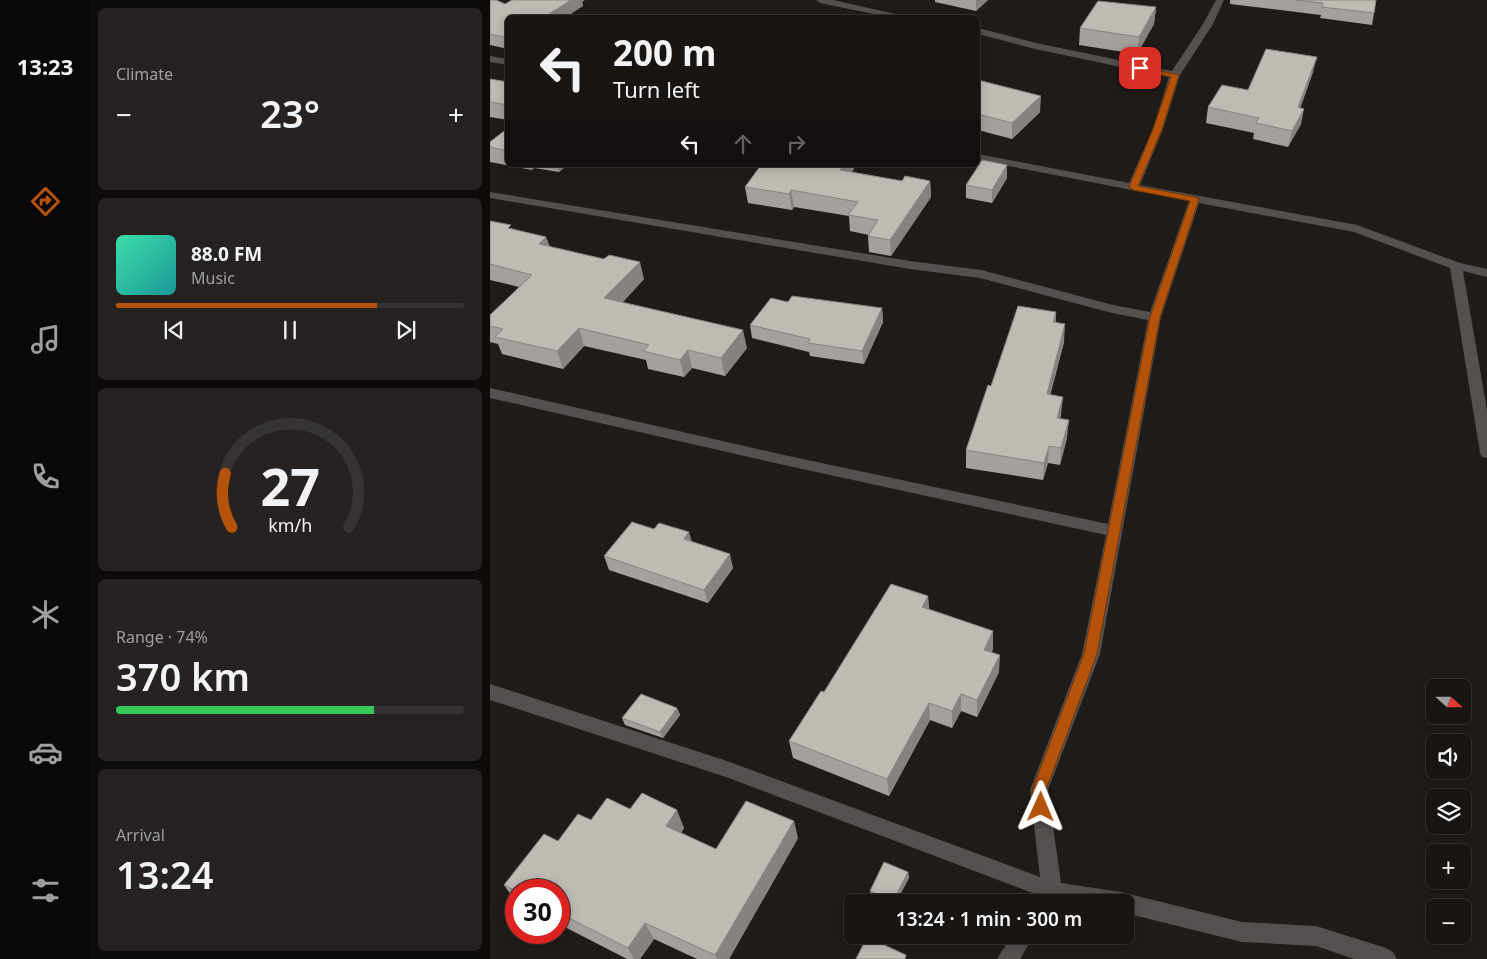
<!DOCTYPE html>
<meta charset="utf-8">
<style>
body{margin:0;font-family:"Noto Sans",sans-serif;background:#252221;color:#f1f3f6;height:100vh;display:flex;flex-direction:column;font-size:19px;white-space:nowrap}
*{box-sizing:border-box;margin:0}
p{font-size:16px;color:#9f9fa0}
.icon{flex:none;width:28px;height:28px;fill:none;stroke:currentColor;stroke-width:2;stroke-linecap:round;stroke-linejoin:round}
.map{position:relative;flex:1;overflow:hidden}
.sheet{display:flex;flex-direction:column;gap:8px;padding:8px;background:#0d0c0a;width:400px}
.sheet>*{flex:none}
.hud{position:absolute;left:15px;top:15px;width:475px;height:152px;border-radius:8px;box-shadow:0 2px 12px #0003,0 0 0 1px #363433;background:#181513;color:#f1f3f6;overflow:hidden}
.needle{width:32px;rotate:111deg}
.tools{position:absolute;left:936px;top:679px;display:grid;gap:10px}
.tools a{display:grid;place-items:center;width:45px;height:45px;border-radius:8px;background:#181513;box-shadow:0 2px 12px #0003,0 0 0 1px #363433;font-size:25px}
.speed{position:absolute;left:15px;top:879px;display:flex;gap:10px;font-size:25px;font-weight:700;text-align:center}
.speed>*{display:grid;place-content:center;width:65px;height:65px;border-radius:50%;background:#181513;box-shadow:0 2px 12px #0003,0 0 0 1px #363433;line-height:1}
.speed .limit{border:8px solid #d22;background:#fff;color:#111}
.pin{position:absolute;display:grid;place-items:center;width:42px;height:42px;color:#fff;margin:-21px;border-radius:10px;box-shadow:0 2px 8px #0006}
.me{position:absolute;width:55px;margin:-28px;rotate:1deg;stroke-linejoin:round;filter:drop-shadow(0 0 4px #0008)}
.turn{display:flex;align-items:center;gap:18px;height:105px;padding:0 25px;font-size:22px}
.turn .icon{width:65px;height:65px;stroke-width:2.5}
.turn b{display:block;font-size:35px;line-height:42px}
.lanes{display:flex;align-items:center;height:48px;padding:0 25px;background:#0003;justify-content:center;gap:25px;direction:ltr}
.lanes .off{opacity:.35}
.big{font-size:38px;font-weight:600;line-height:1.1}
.sheet .card{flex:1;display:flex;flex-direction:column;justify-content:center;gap:8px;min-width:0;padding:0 18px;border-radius:8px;background:#252221}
.sheet .dial{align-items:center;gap:0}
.dial svg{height:130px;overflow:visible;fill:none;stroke:#363433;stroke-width:7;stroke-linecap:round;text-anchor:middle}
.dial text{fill:#f1f3f6;stroke:none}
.song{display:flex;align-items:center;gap:15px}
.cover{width:60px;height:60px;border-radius:8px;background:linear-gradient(135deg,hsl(160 70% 55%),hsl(180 70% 35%))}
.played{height:5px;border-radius:2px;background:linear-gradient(90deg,#b45309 75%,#363433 75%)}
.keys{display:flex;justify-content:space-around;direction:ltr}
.heat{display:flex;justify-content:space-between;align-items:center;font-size:28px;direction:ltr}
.charge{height:8px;border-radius:4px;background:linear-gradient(90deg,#34c759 74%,#363433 0)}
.trip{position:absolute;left:354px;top:894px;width:290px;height:50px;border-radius:8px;background:#181513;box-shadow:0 2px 12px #0003,0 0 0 1px #363433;font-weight:600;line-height:50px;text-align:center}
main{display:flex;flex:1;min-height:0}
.tab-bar{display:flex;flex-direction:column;width:90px;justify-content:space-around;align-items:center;background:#0a0808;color:#9f9fa0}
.tab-bar .icon{width:35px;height:35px}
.tab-bar .selected{color:#b45309}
.tab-bar b{font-size:22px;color:#f1f3f6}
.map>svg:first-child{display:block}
</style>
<main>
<nav class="tab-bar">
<b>13:23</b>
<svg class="icon selected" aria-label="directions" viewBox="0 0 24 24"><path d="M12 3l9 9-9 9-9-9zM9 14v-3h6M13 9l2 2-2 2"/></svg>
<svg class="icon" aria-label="music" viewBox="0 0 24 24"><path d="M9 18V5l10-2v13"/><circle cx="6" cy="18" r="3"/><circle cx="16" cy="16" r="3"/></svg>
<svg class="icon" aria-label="phone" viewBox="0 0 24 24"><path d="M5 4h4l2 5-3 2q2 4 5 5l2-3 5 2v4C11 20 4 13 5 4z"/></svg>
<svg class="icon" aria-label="climate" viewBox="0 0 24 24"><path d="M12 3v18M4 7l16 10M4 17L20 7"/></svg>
<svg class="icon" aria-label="car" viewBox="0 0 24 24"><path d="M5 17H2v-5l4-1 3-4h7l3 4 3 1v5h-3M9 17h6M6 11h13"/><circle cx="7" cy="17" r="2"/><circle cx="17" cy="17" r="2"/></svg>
<svg class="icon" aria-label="filters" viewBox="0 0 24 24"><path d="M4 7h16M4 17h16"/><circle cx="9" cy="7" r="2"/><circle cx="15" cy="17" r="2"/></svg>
</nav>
<section class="sheet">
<div class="card"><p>Climate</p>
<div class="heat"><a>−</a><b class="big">23°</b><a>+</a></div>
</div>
<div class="card">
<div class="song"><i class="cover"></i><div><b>88.0 FM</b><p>Music</p></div></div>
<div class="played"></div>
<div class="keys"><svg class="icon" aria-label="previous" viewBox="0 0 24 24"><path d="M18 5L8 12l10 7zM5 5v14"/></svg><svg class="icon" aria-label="pause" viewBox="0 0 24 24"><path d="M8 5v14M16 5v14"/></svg><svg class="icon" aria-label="next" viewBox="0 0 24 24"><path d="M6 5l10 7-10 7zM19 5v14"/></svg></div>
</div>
<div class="card dial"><svg viewBox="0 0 100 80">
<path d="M14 69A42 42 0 1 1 86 69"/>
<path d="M14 69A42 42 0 0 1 10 36" stroke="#b45309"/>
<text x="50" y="56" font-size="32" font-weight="700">27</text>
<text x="50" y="72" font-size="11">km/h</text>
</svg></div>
<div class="card"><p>Range · 74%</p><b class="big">370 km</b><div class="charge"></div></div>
<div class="card"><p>Arrival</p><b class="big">13:24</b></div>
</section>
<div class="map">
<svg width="997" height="959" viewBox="0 0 997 959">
<rect width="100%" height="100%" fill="#201c19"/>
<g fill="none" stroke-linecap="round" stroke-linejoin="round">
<g fill="#545150" fill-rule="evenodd">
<path d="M 326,0 L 343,0 L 423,18 L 403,18 L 330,3 Z"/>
<path d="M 726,0 L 734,0 L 723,24 L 690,75 L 673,129 L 650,185 L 867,225 L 970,263 L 997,269 L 997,277 L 973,271 L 997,410 L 997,458 L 992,457 L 990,453 L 960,268 L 864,232 L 709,203 L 671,317 L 610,654 L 558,790 L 571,883 L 631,892 L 752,922 L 826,926 L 896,948 L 903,952 L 907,959 L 864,959 L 826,946 L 752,942 L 635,913 L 635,902 L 545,902 L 548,895 L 236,777 L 0,700 L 0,684 L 237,761 L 550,877 L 540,790 L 592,654 L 616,535 L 294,465 L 0,398 L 0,388 L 294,455 L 618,524 L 658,320 L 622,313 L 490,278 L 420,269 L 0,198 L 0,192 L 420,261 L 491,270 L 623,305 L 660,312 L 699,201 L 488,160 L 488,154 L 639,183 L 663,129 L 679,77 L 545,49 L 488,34 L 488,28 L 546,43 L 682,71 L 713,24 Z"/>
<path d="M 0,56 L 18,59 L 18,65 L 0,62 Z"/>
<path d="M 522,935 L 544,935 L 530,959 L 507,959 Z"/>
</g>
</g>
<g fill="#a5a09c">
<path d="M 0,0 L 15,4 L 92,2 L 93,6 L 18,18 L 18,49 L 0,45 Z"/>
<path d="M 445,0 L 498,0 L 486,11 L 445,2 Z"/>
<path d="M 740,0 L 886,0 L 884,13 L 882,25 L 830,18 L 831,15 L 740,4 Z"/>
<path d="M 666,7 L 664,24 L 647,54 L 589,45 L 590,28 Z"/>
<path d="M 823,72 L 810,108 L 811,124 L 798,147 L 763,139 L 764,133 L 716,123 L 718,107 L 758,90 Z"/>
<path d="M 0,79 L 18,82 L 18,120 L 0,117 Z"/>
<path d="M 488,80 L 550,112 L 522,139 L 488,130 Z"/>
<path d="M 18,128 L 18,165 L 77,165 L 69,172 L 44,168 L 42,170 L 0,162 L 0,142 Z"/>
<path d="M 366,165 L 362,172 L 412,181 L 440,181 L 441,197 L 401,256 L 379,252 L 378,236 L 379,235 L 360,231 L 359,216 L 304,207 L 302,210 L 258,203 L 255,187 Z"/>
<path d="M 517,165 L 517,178 L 502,203 L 476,198 L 476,185 Z"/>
<path d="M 0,221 L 22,229 L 56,237 L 60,247 L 154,279 L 132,303 L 257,348 L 235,376 L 202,368 L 194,377 L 158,369 L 156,360 L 94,346 L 73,369 L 12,354 L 8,344 L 0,342 L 0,326 L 29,287 L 0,280 Z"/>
<path d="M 298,302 L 392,308 L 393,322 L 374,364 L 320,356 L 319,352 L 262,338 L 260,325 Z"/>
<path d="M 566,312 L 566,323 L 574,342 L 560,395 L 571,414 L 570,419 L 577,438 L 570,465 L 558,463 L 553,480 L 476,468 L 476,450 L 501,386 Z"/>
<path d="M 201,542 L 243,568 L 218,603 L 119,570 L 114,556 Z"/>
<path d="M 438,596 L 439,609 L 503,631 L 503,649 L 502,652 L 509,672 L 487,717 L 471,711 L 462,728 L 440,720 L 399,796 L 303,758 L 299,741 L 334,692 Z"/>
<path d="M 187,708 L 190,715 L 173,738 L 135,725 L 132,718 Z"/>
<path d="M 140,809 L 194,828 L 191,833 L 226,849 L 308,838 L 239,959 L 207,959 L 164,939 L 150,959 L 137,959 L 69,924 L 69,890 L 26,890 L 26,902 L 14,885 L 68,841 L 101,820 Z"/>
<path d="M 418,872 L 419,878 L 406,902 L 394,902 L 381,897 L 380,891 Z"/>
</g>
<g fill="#86827f">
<path d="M 81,0 L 95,0 L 92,2 L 93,6 L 75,18 L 56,18 L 56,16 Z"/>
<path d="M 486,0 L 498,0 L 486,11 Z"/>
<path d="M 666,7 L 664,24 L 647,54 L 649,37 Z"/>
<path d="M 827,57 L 823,72 L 805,123 L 808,107 Z"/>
<path d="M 551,96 L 550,112 L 522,139 L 522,123 Z"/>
<path d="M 814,109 L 811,124 L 798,147 L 802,131 Z"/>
<path d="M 40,165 L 43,165 L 44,168 L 42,170 Z"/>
<path d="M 67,165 L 77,165 L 69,172 Z"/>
<path d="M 354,165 L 366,165 L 352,186 L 350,170 Z"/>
<path d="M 517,165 L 517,178 L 502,203 L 502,190 Z"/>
<path d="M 440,181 L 441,197 L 401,256 L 400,240 Z"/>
<path d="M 301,190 L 304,207 L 302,210 L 299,194 Z"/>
<path d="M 56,237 L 62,254 L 49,244 Z"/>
<path d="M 150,262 L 154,279 L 120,316 L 114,298 Z"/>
<path d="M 392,308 L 393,322 L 374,364 L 372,351 Z"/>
<path d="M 566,312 L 566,329 L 563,322 Z"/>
<path d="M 575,324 L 574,342 L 556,412 L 557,394 Z"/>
<path d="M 89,328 L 94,346 L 73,369 L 67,351 Z"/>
<path d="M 253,330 L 257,348 L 235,376 L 231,358 Z"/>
<path d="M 198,350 L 202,368 L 194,377 L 190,360 Z"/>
<path d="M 573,397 L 571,414 L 565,436 L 567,418 Z"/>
<path d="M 579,420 L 577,438 L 570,465 L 571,448 Z"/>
<path d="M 559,446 L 558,463 L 553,480 L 554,463 Z"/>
<path d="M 199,532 L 203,546 L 194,539 Z"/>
<path d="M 240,554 L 243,568 L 218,603 L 214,590 Z"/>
<path d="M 438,596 L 439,614 L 432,607 Z"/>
<path d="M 503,631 L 503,649 L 494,667 L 494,650 Z"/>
<path d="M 510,655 L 509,672 L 487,717 L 487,700 Z"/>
<path d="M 471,694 L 471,711 L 462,728 L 462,711 Z"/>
<path d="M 439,703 L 440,720 L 399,796 L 397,779 Z"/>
<path d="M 187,708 L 190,715 L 173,738 L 170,732 Z"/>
<path d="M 187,810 L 194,828 L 183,844 L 176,826 Z"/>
<path d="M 304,821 L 308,838 L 239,959 L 227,959 L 225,955 Z"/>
<path d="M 418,872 L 419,878 L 406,902 L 404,902 L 403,901 Z"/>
<path d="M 155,923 L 164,939 L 150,959 L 144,959 L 138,948 Z"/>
</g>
<g fill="#c0bab5" stroke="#86827f">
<path d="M 0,0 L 6,0 L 15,4 L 22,0 L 81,0 L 56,16 L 60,17 L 59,18 L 18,18 L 18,38 L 0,34 Z"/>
<path d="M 806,0 L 886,0 L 884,13 L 832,7 L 833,3 Z"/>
<path d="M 608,1 L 666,7 L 649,37 L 590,28 Z"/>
<path d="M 776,49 L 827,57 L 808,107 L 814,109 L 802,131 L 766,123 L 769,118 L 718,107 L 732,85 L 758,90 Z"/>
<path d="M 0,79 L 18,82 L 18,105 L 0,102 Z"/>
<path d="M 488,80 L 551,96 L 522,123 L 488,114 Z"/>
<path d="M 18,128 L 18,151 L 0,147 L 0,142 Z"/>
<path d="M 492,160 L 517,165 L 502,190 L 476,185 Z"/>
<path d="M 271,165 L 354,165 L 350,170 L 412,181 L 415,176 L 440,181 L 400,240 L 378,236 L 388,220 L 358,215 L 368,202 L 301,190 L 299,194 L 255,187 Z"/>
<path d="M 0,221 L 21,225 L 18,228 L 56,237 L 49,244 L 114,259 L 119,255 L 150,262 L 114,298 L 253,330 L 231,358 L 198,350 L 190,360 L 153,351 L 159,345 L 89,328 L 67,351 L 5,337 L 13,329 L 0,326 L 0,315 L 42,275 L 0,264 Z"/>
<path d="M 302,296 L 392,308 L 372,351 L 318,343 L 320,339 L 260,325 L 281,298 L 298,302 Z"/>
<path d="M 528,306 L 566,312 L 563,322 L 575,324 L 557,394 L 573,397 L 567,418 L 579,420 L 571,448 L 559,446 L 554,463 L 476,450 L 498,385 L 501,386 Z"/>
<path d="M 142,522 L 164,529 L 169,523 L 199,532 L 194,539 L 240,554 L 214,590 L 114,556 Z"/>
<path d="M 401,584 L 438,596 L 432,607 L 503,631 L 494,650 L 510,655 L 487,700 L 471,694 L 462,711 L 439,703 L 397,779 L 299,741 L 331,691 L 334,692 Z"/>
<path d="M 151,694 L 187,708 L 170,732 L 132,718 Z"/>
<path d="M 152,793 L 187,810 L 176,826 L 226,849 L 256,801 L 304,821 L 225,955 L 155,923 L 138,948 L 69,913 L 69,890 L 26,890 L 26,891 L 14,885 L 54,834 L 68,841 L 88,814 L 101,820 L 117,798 L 140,809 Z"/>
<path d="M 394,862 L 418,872 L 403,901 L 380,891 Z"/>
<path d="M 377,937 L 416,955 L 415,959 L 366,959 Z"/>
</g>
<path fill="#b45309" stroke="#753606" d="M 647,66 L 689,75 L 672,129 L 648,186 L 705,197 L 709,199 L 670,317 L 607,654 L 556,790 L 558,807 L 556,812 L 551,814 L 546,812 L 542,790 L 594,654 L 660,317 L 700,201 L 643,190 L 639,187 L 663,129 L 681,77 L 647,70 Z"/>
</svg>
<div class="tools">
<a><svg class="needle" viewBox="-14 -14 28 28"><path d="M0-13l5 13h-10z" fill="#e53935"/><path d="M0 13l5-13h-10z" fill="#9f9fa0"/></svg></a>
<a><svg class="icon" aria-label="sound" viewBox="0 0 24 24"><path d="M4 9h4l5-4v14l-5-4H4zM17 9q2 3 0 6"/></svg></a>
<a><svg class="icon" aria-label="layers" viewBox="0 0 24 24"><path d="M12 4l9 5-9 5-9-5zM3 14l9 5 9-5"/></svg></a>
<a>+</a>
<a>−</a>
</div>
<div class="speed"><div class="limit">30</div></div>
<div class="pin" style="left:650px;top:68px;background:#d93025"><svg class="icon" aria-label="arrive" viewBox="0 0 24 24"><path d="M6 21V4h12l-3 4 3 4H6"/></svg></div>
<svg class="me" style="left:551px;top:807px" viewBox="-20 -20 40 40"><path d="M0-17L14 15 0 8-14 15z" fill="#b45309" stroke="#fff" stroke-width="4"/></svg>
<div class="trip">13:24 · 1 min · 300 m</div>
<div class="hud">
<div class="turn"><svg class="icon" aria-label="left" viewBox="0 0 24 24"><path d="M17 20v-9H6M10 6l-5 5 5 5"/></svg><div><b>200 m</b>Turn left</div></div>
<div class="lanes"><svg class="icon" aria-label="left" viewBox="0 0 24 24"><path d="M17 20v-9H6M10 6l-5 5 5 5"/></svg><svg class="icon off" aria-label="ahead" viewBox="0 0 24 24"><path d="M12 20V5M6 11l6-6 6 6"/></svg><svg class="icon off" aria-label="right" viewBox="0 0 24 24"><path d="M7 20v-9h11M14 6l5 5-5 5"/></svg></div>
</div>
</div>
</main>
